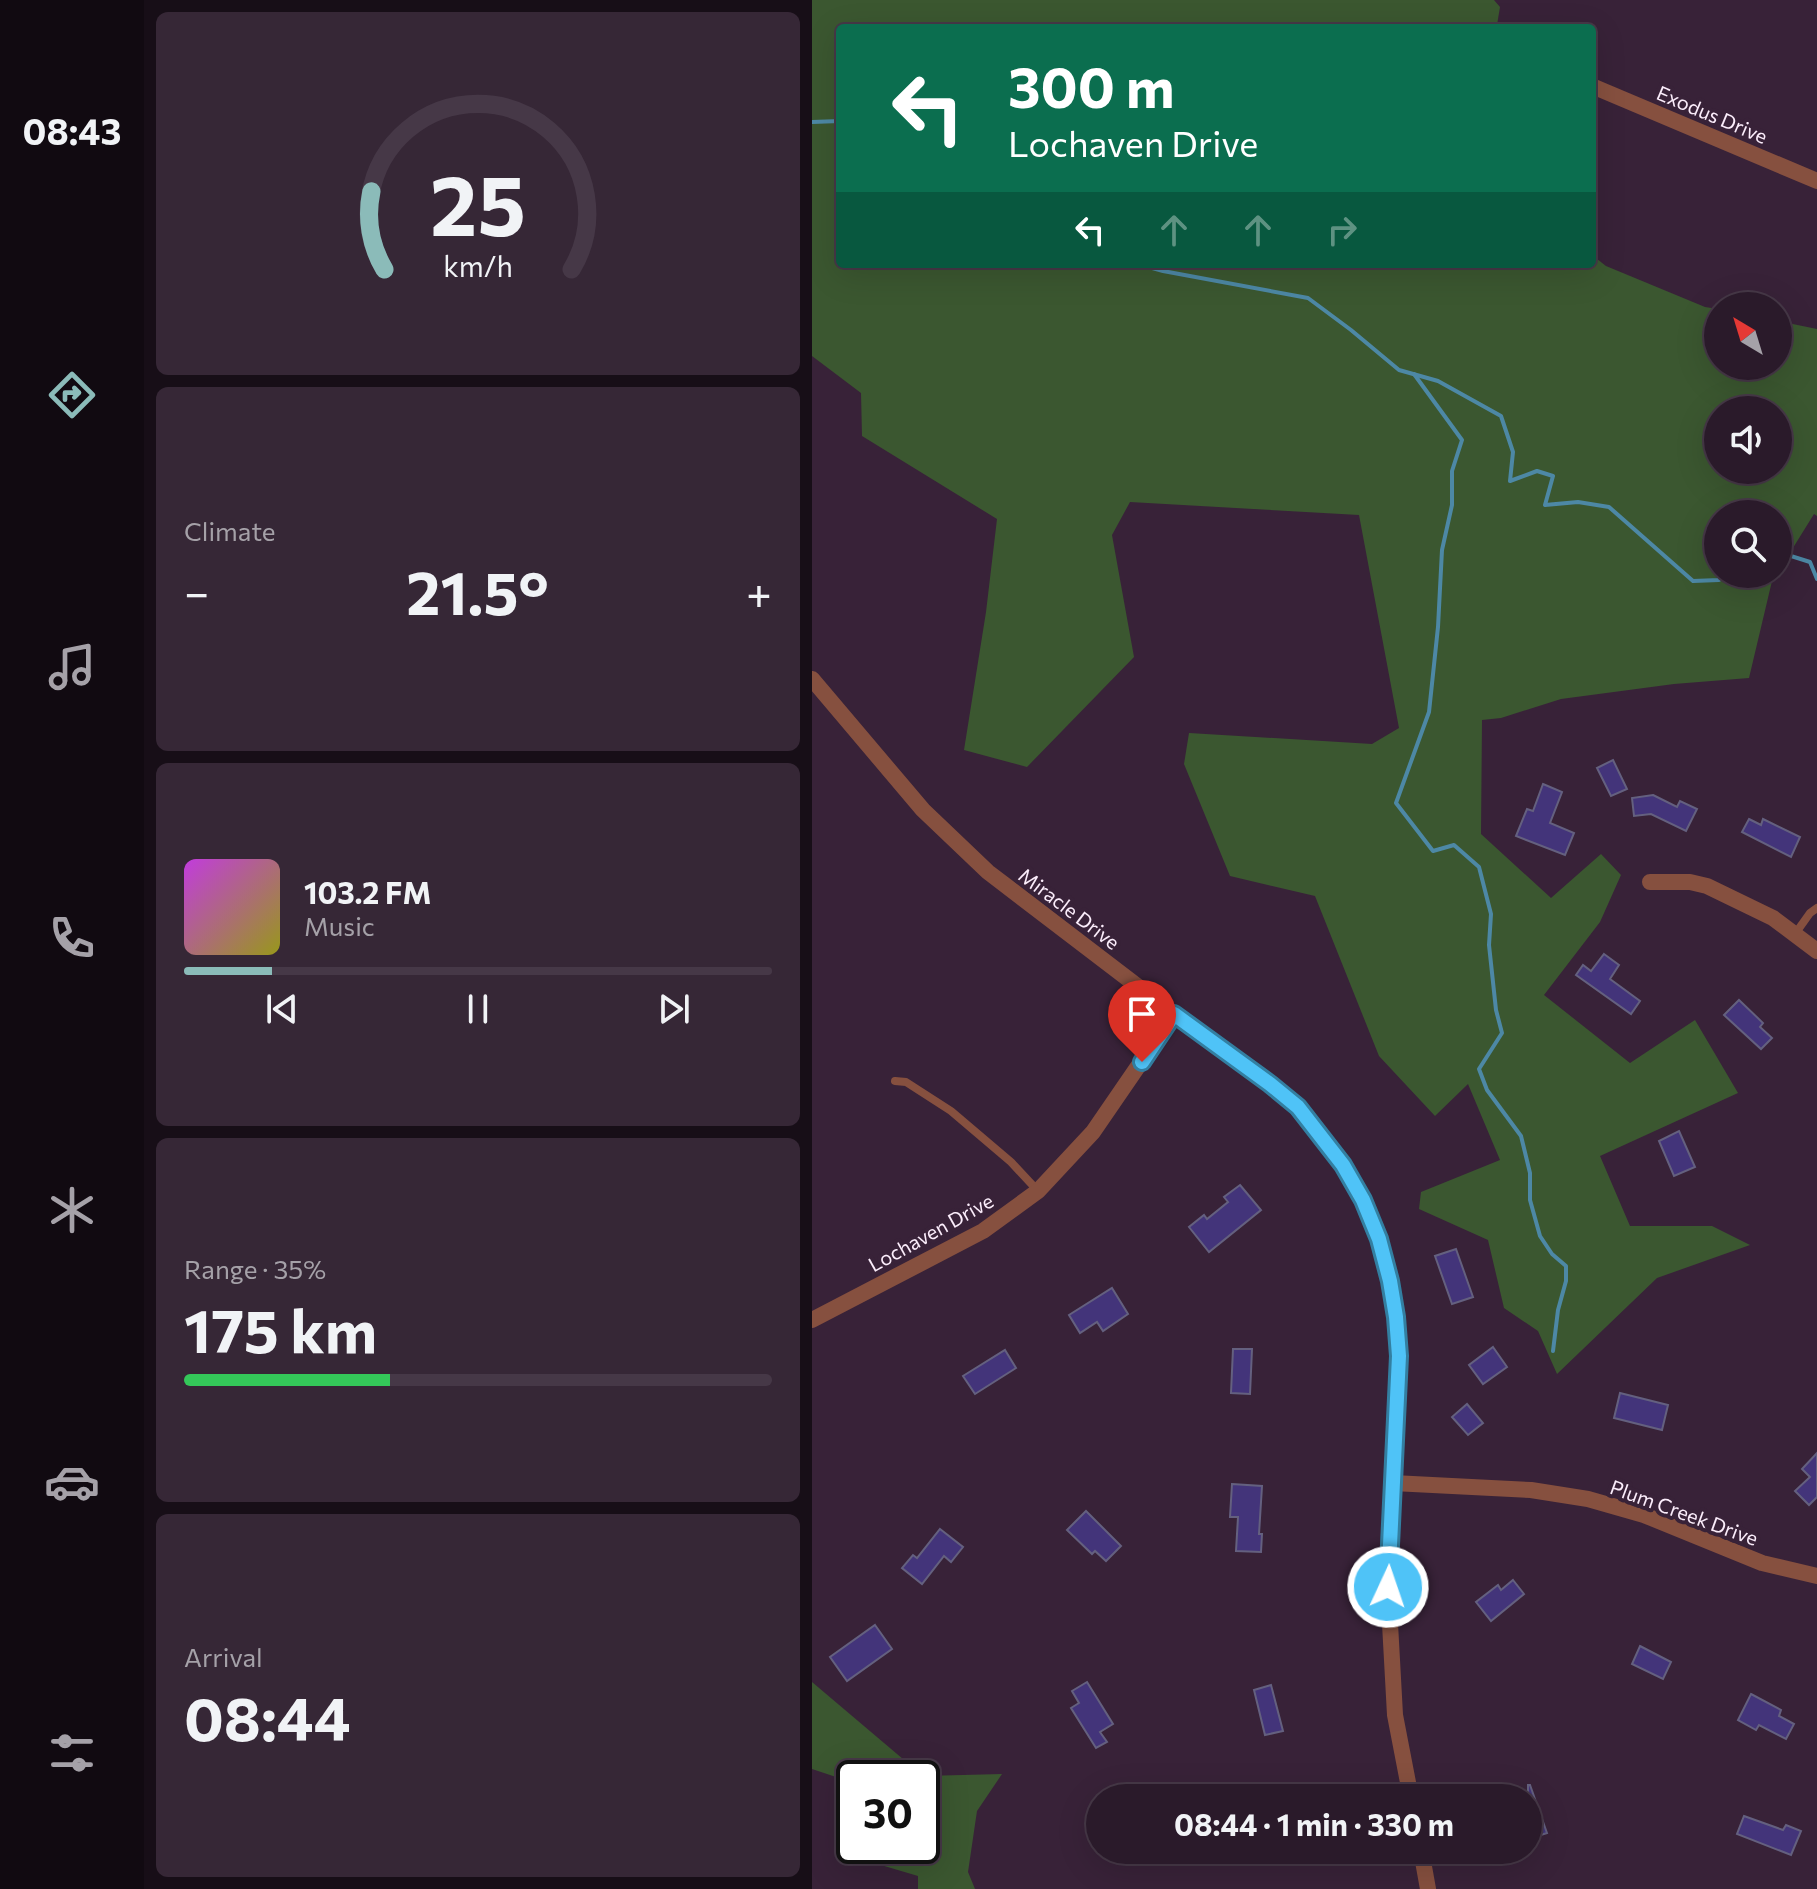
<!DOCTYPE html>
<meta charset="utf-8">
<style>
body{margin:0;font-family:Commissioner,sans-serif;background:#362736;color:#f1f3f6;height:100vh;display:flex;flex-direction:column;font-size:30px;white-space:nowrap}
*{box-sizing:border-box;margin:0}
p{font-size:26px;color:#a5a1a8}
.icon{flex:none;width:44px;height:44px;fill:none;stroke:currentColor;stroke-width:2;stroke-linecap:round;stroke-linejoin:round}
.map{position:relative;flex:1;overflow:hidden}
.sheet{display:flex;flex-direction:column;gap:12px;padding:12px;background:#170e17;width:668px}
.sheet>*{flex:none}
.top-card{position:absolute;left:24px;top:24px;width:760px;height:244px;border-radius:8px;box-shadow:0 8px 32px #0002,0 0 0 2px #463847;background:#0b6e4f;color:#fff;overflow:hidden}
.needle{width:52px;rotate:322deg}
.tools{position:absolute;left:892px;top:292px;display:grid;gap:16px}
.tools a{display:grid;place-items:center;width:88px;height:88px;border-radius:50%;background:#2a1a2a;box-shadow:0 8px 32px #0002,0 0 0 2px #463847;font-size:40px}
.speed{position:absolute;left:24px;top:1760px;display:flex;gap:16px;font-size:40px;font-weight:700;text-align:center}
.speed>*{display:grid;place-content:center;width:104px;height:104px;border-radius:50%;background:#2a1a2a;box-shadow:0 8px 32px #0002,0 0 0 2px #463847;line-height:1}
.speed .limit{border:4px solid #111;border-radius:12px;background:#fff;color:#111}
.pin{position:absolute;display:grid;place-items:center;width:68px;height:68px;color:#fff;margin:-82px -34px;border-radius:50% 50% 50% 0;rotate:-45deg;box-shadow:0 0 8px #0007}
.pin .icon{rotate:45deg}
.me{position:absolute;width:88px;margin:-44px;rotate:3deg;stroke-linejoin:round;filter:drop-shadow(0 0 6px #0008)}
.turn{display:flex;align-items:center;gap:28px;height:168px;padding:0 40px;font-size:36px}
.turn .icon{width:104px;height:104px;stroke-width:2.5}
.turn b{display:block;font-size:56px;line-height:68px}
.lanes{display:flex;align-items:center;height:76px;padding:0 40px;background:#0003;justify-content:center;gap:40px;direction:ltr}
.lanes .off{opacity:.35}
.big{font-size:60px;font-weight:700;line-height:1.1}
.sheet .tile{flex:1;display:flex;flex-direction:column;justify-content:center;gap:12px;min-width:0;padding:0 28px;border-radius:12px;background:#362736}
.sheet .dial{align-items:center;gap:0}
.dial svg{height:208px;overflow:visible;fill:none;stroke:#463847;stroke-width:7;stroke-linecap:round;text-anchor:middle}
.dial text{fill:#f1f3f6;stroke:none}
.song{display:flex;align-items:center;gap:24px}
.cover{width:96px;height:96px;border-radius:12px;background:linear-gradient(135deg,hsl(290 70% 55%),hsl(60 70% 35%))}
.played{height:8px;border-radius:4px;background:linear-gradient(90deg,#8bbbb9 15%,#463847 15%)}
.keys{display:flex;justify-content:space-around;direction:ltr}
.heat{display:flex;justify-content:space-between;align-items:center;font-size:44px;direction:ltr}
.charge{height:12px;border-radius:6px;background:linear-gradient(90deg,#34c759 35%,#463847 0)}
.trip{position:absolute;left:274px;top:1784px;width:456px;height:80px;border-radius:40px;background:#2a1a2a;box-shadow:0 8px 32px #0002,0 0 0 2px #463847;font-weight:700;line-height:80px;text-align:center}
main{display:flex;flex:1;min-height:0}
.dock{display:flex;flex-direction:column;width:144px;justify-content:space-around;align-items:center;background:#110a11;color:#a5a1a8}
.dock .icon{width:56px;height:56px}
.dock .selected{color:#8bbbb9}
.dock b{font-size:36px;color:#f1f3f6}
.map>svg:first-child{display:block}
</style>
<main>
<nav class="dock">
<b>08:43</b>
<svg class="icon selected" aria-label="directions" viewBox="0 0 24 24"><path d="M12 3l9 9-9 9-9-9zM9 14v-3h6M13 9l2 2-2 2"/></svg>
<svg class="icon" aria-label="music" viewBox="0 0 24 24"><path d="M9 18V5l10-2v13"/><circle cx="6" cy="18" r="3"/><circle cx="16" cy="16" r="3"/></svg>
<svg class="icon" aria-label="phone" viewBox="0 0 24 24"><path d="M5 4h4l2 5-3 2q2 4 5 5l2-3 5 2v4C11 20 4 13 5 4z"/></svg>
<svg class="icon" aria-label="climate" viewBox="0 0 24 24"><path d="M12 3v18M4 7l16 10M4 17L20 7"/></svg>
<svg class="icon" aria-label="car" viewBox="0 0 24 24"><path d="M5 17H2v-5l4-1 3-4h7l3 4 3 1v5h-3M9 17h6M6 11h13"/><circle cx="7" cy="17" r="2"/><circle cx="17" cy="17" r="2"/></svg>
<svg class="icon" aria-label="filters" viewBox="0 0 24 24"><path d="M4 7h16M4 17h16"/><circle cx="9" cy="7" r="2"/><circle cx="15" cy="17" r="2"/></svg>
</nav>
<section class="sheet">
<div class="tile dial"><svg viewBox="0 0 100 80">
<path d="M14 69A42 42 0 1 1 86 69"/>
<path d="M14 69A42 42 0 0 1 9 39" stroke="#8bbbb9"/>
<text x="50" y="56" font-size="32" font-weight="700">25</text>
<text x="50" y="72" font-size="11">km/h</text>
</svg></div>
<div class="tile"><p>Climate</p>
<div class="heat"><a>−</a><b class="big">21.5°</b><a>+</a></div>
</div>
<div class="tile">
<div class="song"><i class="cover"></i><div><b>103.2 FM</b><p>Music</p></div></div>
<div class="played"></div>
<div class="keys"><svg class="icon" aria-label="previous" viewBox="0 0 24 24"><path d="M18 5L8 12l10 7zM5 5v14"/></svg><svg class="icon" aria-label="pause" viewBox="0 0 24 24"><path d="M8 5v14M16 5v14"/></svg><svg class="icon" aria-label="next" viewBox="0 0 24 24"><path d="M6 5l10 7-10 7zM19 5v14"/></svg></div>
</div>
<div class="tile"><p>Range · 35%</p><b class="big">175 km</b><div class="charge"></div></div>
<div class="tile"><p>Arrival</p><b class="big">08:44</b></div>
</section>
<div class="map">
<svg width="1005" height="1889" viewBox="0 0 1005 1889">
<rect width="100%" height="100%" fill="#382238"/>
<g fill="#3b5730" fill-rule="evenodd">
<path d="M 0,0 L 682,0 L 688,7 L 685,25 L 596,24 L 589,28 L 28,28 L 28,264 L 780,264 L 780,255 L 794,266 L 893,307 L 906,309 L 906,366 L 966,366 L 966,321 L 1005,329 L 1005,516 L 1002,514 L 966,572 L 966,514 L 906,514 L 906,574 L 965,574 L 960,581 L 937,678 L 862,684 L 749,699 L 689,718 L 670,720 L 669,834 L 739,898 L 789,854 L 809,875 L 788,922 L 732,995 L 818,1063 L 883,1020 L 926,1093 L 788,1156 L 818,1226 L 900,1226 L 938,1245 L 845,1278 L 745,1374 L 726,1331 L 692,1308 L 676,1240 L 607,1209 L 609,1192 L 688,1160 L 656,1084 L 623,1116 L 567,1056 L 503,896 L 418,876 L 372,764 L 377,733 L 560,744 L 587,728 L 547,515 L 318,502 L 300,535 L 322,657 L 215,767 L 152,750 L 174,612 L 185,519 L 50,436 L 49,393 L 0,356 ZM 906,410 L 966,410 L 966,470 L 906,470 Z"/>
<path d="M 0,1682 L 111,1776 L 190,1774 L 165,1811 L 156,1872 L 163,1889 L 106,1889 L 106,1876 L 52,1860 L 54,1846 L 110,1846 L 110,1778 L 42,1778 L 42,1783 L 0,1769 Z"/>
</g>
<g fill="none" stroke-linecap="round" stroke-linejoin="round">
<g stroke="#4d88a5" stroke-width="4">
<path d="M 0,122 L 28,121"/>
<path d="M 326,264 L 351,271 L 496,298 L 539,330 L 587,370 L 626,381 L 689,416 L 701,452 L 698,481 L 725,471 L 741,476 L 733,505 L 766,502 L 797,507 L 881,581 L 907,580 L 907,574"/>
<path d="M 602,374 L 650,440 L 640,471 L 640,505 L 630,550 L 626,627 L 617,712 L 584,803 L 621,851 L 642,845 L 667,867 L 679,914 L 677,945 L 684,1010 L 690,1033 L 667,1069 L 675,1090 L 709,1136 L 718,1173 L 718,1200 L 728,1236 L 740,1254 L 754,1266 L 754,1281 L 746,1310 L 741,1351"/>
<path d="M 966,552 L 998,562 L 1005,579"/>
</g>
</g>
<g fill="#43347a" stroke="#64607f" stroke-width="2">
<path d="M 801,760 L 815,789 L 799,796 L 785,768 Z"/>
<path d="M 731,784 L 750,792 L 738,823 L 762,833 L 753,855 L 704,836 L 715,809 L 721,811 Z"/>
<path d="M 841,795 L 865,807 L 868,801 L 885,809 L 874,831 L 839,814 L 822,816 L 820,798 Z"/>
<path d="M 937,819 L 949,825 L 951,819 L 988,837 L 979,857 L 930,832 Z"/>
<path d="M 792,954 L 807,965 L 798,979 L 828,1001 L 819,1014 L 764,975 L 771,965 L 779,971 Z"/>
<path d="M 927,1000 L 951,1023 L 948,1027 L 960,1038 L 949,1049 L 912,1015 Z"/>
<path d="M 867,1131 L 883,1167 L 862,1176 L 847,1141 Z"/>
<path d="M 428,1185 L 449,1210 L 397,1252 L 377,1227 L 392,1215 L 395,1219 L 416,1202 L 412,1197 Z"/>
<path d="M 644,1249 L 661,1297 L 640,1304 L 623,1256 Z"/>
<path d="M 300,1288 L 316,1314 L 291,1331 L 285,1322 L 268,1333 L 257,1315 Z"/>
<path d="M 681,1347 L 695,1367 L 671,1384 L 657,1365 Z"/>
<path d="M 421,1349 L 440,1349 L 438,1394 L 419,1393 Z"/>
<path d="M 193,1350 L 204,1368 L 163,1394 L 151,1376 Z"/>
<path d="M 808,1393 L 856,1405 L 850,1430 L 802,1418 Z"/>
<path d="M 655,1404 L 671,1423 L 656,1435 L 640,1417 Z"/>
<path d="M 1005,1453 L 1005,1497 L 997,1505 L 983,1491 L 998,1477 L 990,1469 Z"/>
<path d="M 420,1484 L 450,1486 L 447,1534 L 450,1534 L 449,1552 L 424,1551 L 426,1517 L 418,1517 Z"/>
<path d="M 274,1511 L 309,1546 L 294,1561 L 283,1551 L 280,1554 L 255,1530 Z"/>
<path d="M 128,1529 L 151,1547 L 139,1562 L 132,1556 L 110,1584 L 90,1568 L 101,1555 L 105,1558 Z"/>
<path d="M 701,1580 L 712,1594 L 679,1621 L 664,1602 L 686,1585 L 689,1590 Z"/>
<path d="M 63,1625 L 80,1649 L 35,1681 L 18,1657 Z"/>
<path d="M 828,1646 L 859,1662 L 851,1679 L 820,1664 Z"/>
<path d="M 275,1682 L 301,1724 L 288,1732 L 295,1742 L 284,1748 L 259,1708 L 267,1703 L 260,1691 Z"/>
<path d="M 459,1685 L 471,1731 L 453,1735 L 442,1690 Z"/>
<path d="M 939,1694 L 969,1710 L 967,1716 L 982,1724 L 974,1739 L 947,1725 L 944,1730 L 926,1720 Z"/>
<path d="M 716,1785 L 718,1785 L 735,1833 L 716,1839 Z"/>
<path d="M 932,1816 L 971,1830 L 974,1825 L 989,1831 L 979,1855 L 925,1834 Z"/>
</g>
<g fill="none" stroke-linecap="round" stroke-linejoin="round">
<g stroke="#86503f" stroke-width="8">
<path d="M 983,934 L 998,913 L 1005,908"/>
<path d="M 83,1081 L 94,1082 L 139,1111 L 199,1162 L 226,1191"/>
</g>
<g stroke="#86503f" stroke-width="16">
<path d="M 780,86 L 1005,181"/>
<path d="M 0,679 L 111,810 L 176,872 L 362,1014 L 458,1084 L 486,1107 L 531,1165 L 551,1200 L 567,1239 L 578,1281 L 584,1317 L 587,1356 L 576,1587 L 583,1715 L 599,1798"/>
<path d="M 838,882 L 878,882 L 895,886 L 961,918 L 1005,951"/>
<path d="M 0,1320 L 171,1231 L 226,1191 L 281,1132 L 362,1014"/>
<path d="M 581,1483 L 719,1490 L 776,1499 L 832,1515 L 950,1563 L 1005,1576"/>
<path d="M 609,1850 L 616,1889"/>
</g>
</g>
<g fill="none" stroke-linecap="round" stroke-linejoin="round">
<defs>
<path id="route" d="M 330,1062 L 362,1014 L 458,1084 L 486,1107 L 531,1165 L 551,1200 L 567,1239 L 578,1281 L 584,1317 L 587,1356 L 576,1587"/>
</defs>
<use href="#route" stroke="#337fa1" stroke-width="20"/>
<use href="#route" stroke="#4fc3f7" stroke-width="14"/>
</g>
<g text-anchor="middle" stroke-width="8" stroke-linejoin="round" paint-order="stroke">
<g font-size="20" fill="#fbedfb" stroke="#382238">
<text transform="translate(900 115) rotate(23)" y="7">Exodus Drive</text>
<text transform="translate(257 909) rotate(37)" y="7">Miracle Drive</text>
<text transform="translate(119 1233) rotate(-29)" y="7">Lochaven Drive</text>
<text transform="translate(872 1513) rotate(20)" y="7">Plum Creek Drive</text>
</g>
</g>
</svg>
<div class="tools">
<a><svg class="needle" viewBox="-14 -14 28 28"><path d="M0-13l5 13h-10z" fill="#e53935"/><path d="M0 13l5-13h-10z" fill="#a5a1a8"/></svg></a>
<a><svg class="icon" aria-label="sound" viewBox="0 0 24 24"><path d="M4 9h4l5-4v14l-5-4H4zM17 9q2 3 0 6"/></svg></a>
<a><svg class="icon" aria-label="search" viewBox="0 0 24 24"><circle cx="10" cy="10" r="6"/><path d="M15 15l6 6"/></svg></a>
</div>
<div class="speed"><div class="limit">30</div></div>
<div class="pin" style="left:330px;top:1062px;background:#d93025"><svg class="icon" aria-label="arrive" viewBox="0 0 24 24"><path d="M6 21V4h12l-3 4 3 4H6"/></svg></div>
<svg class="me" style="left:576px;top:1587px" viewBox="-20 -20 40 40"><circle r="17" fill="#4fc3f7" stroke="#fff" stroke-width="3"/><path d="M0-11L8 9 0 5-8 9z" fill="#fff"/></svg>
<div class="trip">08:44 · 1 min · 330 m</div>
<div class="top-card">
<div class="turn"><svg class="icon" aria-label="left" viewBox="0 0 24 24"><path d="M17 20v-9H6M10 6l-5 5 5 5"/></svg><div><b>300 m</b>Lochaven Drive</div></div>
<div class="lanes"><svg class="icon" aria-label="left" viewBox="0 0 24 24"><path d="M17 20v-9H6M10 6l-5 5 5 5"/></svg><svg class="icon off" aria-label="ahead" viewBox="0 0 24 24"><path d="M12 20V5M6 11l6-6 6 6"/></svg><svg class="icon off" aria-label="ahead" viewBox="0 0 24 24"><path d="M12 20V5M6 11l6-6 6 6"/></svg><svg class="icon off" aria-label="right" viewBox="0 0 24 24"><path d="M7 20v-9h11M14 6l5 5-5 5"/></svg></div>
</div>
</div>
</main>
